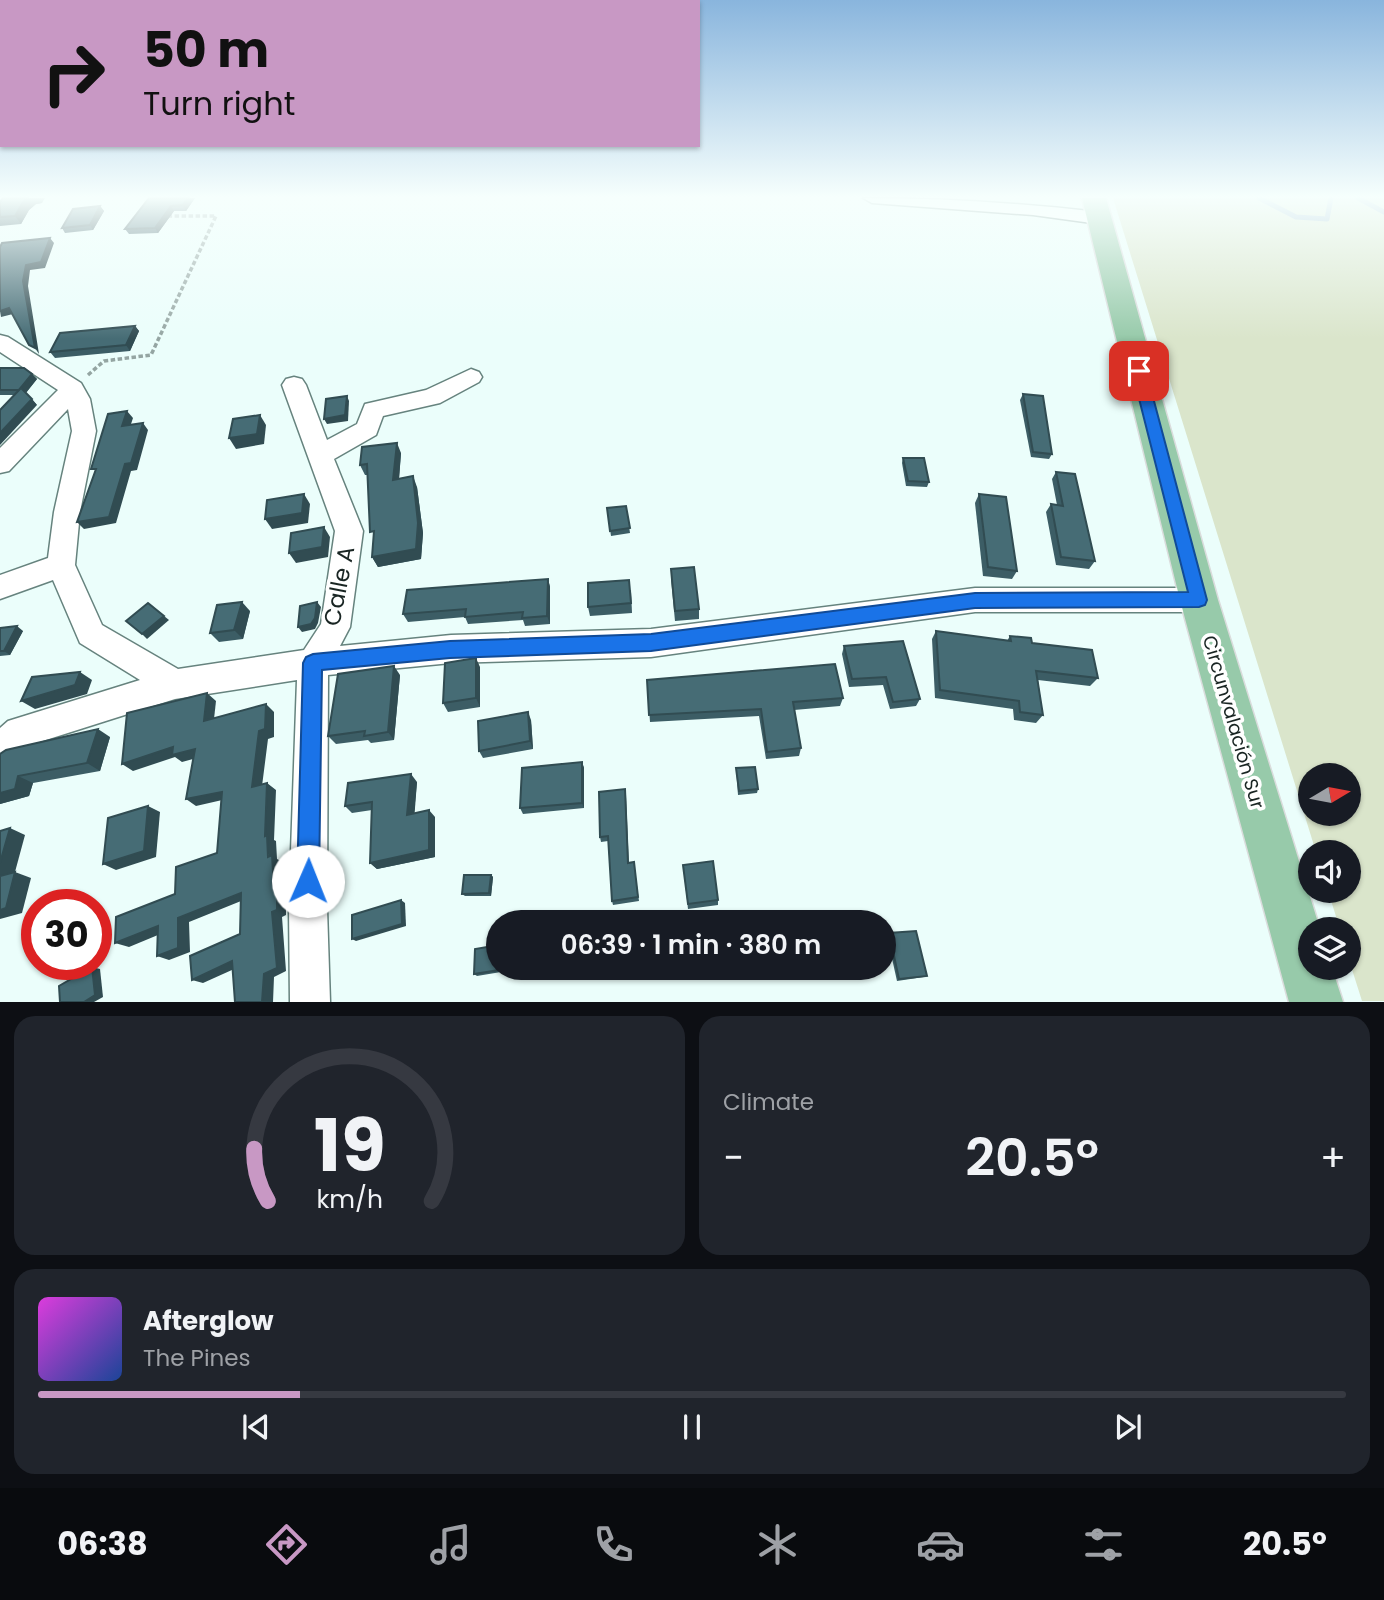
<!DOCTYPE html>
<meta charset="utf-8">
<style>
body{margin:0;font-family:Poppins,sans-serif;background:#20242c;color:#f1f3f6;height:100vh;display:flex;flex-direction:column;font-size:26px;white-space:nowrap}
*{box-sizing:border-box;margin:0}
p{font-size:23px;color:#9ea1a6}
.icon{flex:none;width:38px;height:38px;fill:none;stroke:currentColor;stroke-width:2;stroke-linecap:round;stroke-linejoin:round}
.map{position:relative;height:1002px;overflow:hidden}
.side{display:flex;flex-direction:column;gap:14px;padding:14px;background:#0d0f14;flex:1}
.side>*{flex:none}
.top-card{position:absolute;left:0px;top:0px;width:700px;height:147px;box-shadow:0 2px 5px #0004;background:#c898c4;color:#111;overflow:hidden}
.needle{width:46px;rotate:80deg}
.controls{position:absolute;left:1298px;top:763px;display:grid;gap:14px}
.controls a{display:grid;place-items:center;width:63px;height:63px;border-radius:50%;background:#171b24;box-shadow:0 2px 5px #0004;font-size:35px}
.speed{position:absolute;left:21px;top:889px;display:flex;gap:14px;font-size:35px;font-weight:700;text-align:center}
.speed>*{display:grid;place-content:center;width:91px;height:91px;border-radius:50%;background:#171b24;box-shadow:0 2px 5px #0004;line-height:1}
.speed .limit{border:10px solid #d22;background:#fff;color:#111}
.pin{position:absolute;display:grid;place-items:center;width:60px;height:60px;color:#fff;margin:-30px;border-radius:14px;box-shadow:0 4px 10px #0006}
.me{position:absolute;width:77px;margin:-38px;rotate:1deg;stroke-linejoin:round;filter:drop-shadow(0 0 5px #0008)}
.turn{display:flex;align-items:center;gap:24px;height:147px;padding:0 28px;font-size:32px}
.turn .icon{width:91px;height:91px;stroke-width:2.5}
.turn b{display:block;font-size:49px;line-height:60px}
.big{font-size:52px;font-weight:600;line-height:1.1}
.side .tile{flex:1;display:flex;flex-direction:column;justify-content:center;gap:10px;min-width:0;padding:0 24px;border-radius:21px;background:#20242c}
.side .dial{align-items:center;gap:0}
.dial svg{height:182px;overflow:visible;fill:none;stroke:#363941;stroke-width:7;stroke-linecap:round;text-anchor:middle}
.dial text{fill:#f1f3f6;stroke:none}
.song{display:flex;align-items:center;gap:21px}
.cover{width:84px;height:84px;border-radius:10px;background:linear-gradient(135deg,hsl(300 70% 55%),hsl(220 70% 35%))}
.played{height:7px;border-radius:4px;background:linear-gradient(90deg,#c898c4 20%,#363941 20%)}
.keys{display:flex;justify-content:space-around;direction:ltr}
.heat{display:flex;justify-content:space-between;align-items:center;font-size:38px;direction:ltr}
.side .tiles{flex:1;display:grid;gap:14px;grid-template-columns:1fr 1fr}
.tile:last-child{grid-column:span 2}
.trip{position:absolute;left:486px;top:910px;width:410px;height:70px;border-radius:35px;background:#171b24;box-shadow:0 2px 5px #0004;font-weight:600;line-height:70px;text-align:center}
.tab-bar{display:flex;height:112px;justify-content:space-around;align-items:center;background:#090b0e;color:#9ea1a6}
.tab-bar .icon{width:49px;height:49px}
.tab-bar .current{color:#c898c4}
.tab-bar b{font-size:32px;color:#f1f3f6}
.map>svg:first-child{display:block}
</style>
<div class="map">
<svg width="1384" height="1002" viewBox="0 0 1384 1002">
<rect width="100%" height="100%" fill="#ebfefb"/>
<path fill="#dae5cb" fill-rule="evenodd" d="M 1113,198 L 1384,198 L 1384,1001 L 1362,1001 L 1349,960 L 1349,929 L 1340,929 L 1328,891 L 1349,891 L 1349,852 L 1316,852 ZM 1311,775 L 1349,775 L 1349,814 L 1311,814 Z"/>
<g fill="none" stroke-linecap="round" stroke-linejoin="round">
<g stroke="#9ab6cd" stroke-width="5">
<path d="M 1259,198 L 1296,217 L 1327,219 L 1331,198"/>
<path d="M 1358,198 L 1384,212"/>
</g>
<defs>
<g id="minor">
<path d="M 863,198 C 943,198 1020,203 1099,212 L 1108,218 L 1099,224 L 1033,215 L 872,203 Z"/>
<path d="M 0,335 L 8,337 L 81,383 L 90,399 L 96,431 L 80,512 L 75,565 L 102,625 L 178,669 L 304,650 L 321,624 L 335,531 L 282,385 L 286,379 L 294,377 L 302,379 L 306,385 L 327,440 L 357,424 L 365,404 L 426,390 L 471,369 L 479,372 L 482,377 L 479,382 L 440,403 L 383,416 L 376,435 L 334,459 L 363,531 L 350,627 L 340,646 L 451,635 L 651,629 L 975,588 L 1199,588 L 1209,591 L 1214,600 L 1209,609 L 1199,612 L 975,612 L 651,657 L 451,663 L 328,675 L 327,908 L 330,1002 L 290,1002 L 289,908 L 297,680 L 175,699 L 30,745 L 12,762 L 0,766 L 0,728 L 8,721 L 140,680 L 80,643 L 53,580 L 0,599 L 0,575 L 48,558 L 54,512 L 72,431 L 68,409 L 9,471 L 0,473 L 0,448 L 58,390 L 0,352 Z"/>
</g>
<path id="major" d="M 1082,198 L 1106,198 L 1218,600 L 1320,929 L 1311,929 L 1311,968 L 1332,968 L 1343,1002 L 1289,1002 L 1180,600 Z"/>
</defs>
<use href="#minor" stroke="#66837e" stroke-width="3"/>
<use href="#major" stroke="#dadcdc" stroke-width="3"/>
<path stroke="#94a5a2" stroke-width="3.5" stroke-dasharray="4.5 2.5" stroke-linecap="butt" d="M 88,375 L 104,361 L 151,355 L 216,216 L 167,216"/>
<use href="#minor" fill="#fff" fill-rule="evenodd"/>
<use href="#major" fill="#97caaa" fill-rule="evenodd"/>
</g>
<g fill="#3c5d65">
<path d="M 149,198 L 195,198 L 186,211 L 174,211 L 158,233 L 129,234 L 125,229 Z"/>
<path d="M 0,202 L 42,203 L 36,204 L 29,210 L 21,224 L 0,226 Z"/>
<path d="M 100,206 L 104,211 L 93,230 L 65,233 L 62,228 Z"/>
<path d="M 135,326 L 139,331 L 130,351 L 55,358 L 50,352 Z"/>
<path d="M 0,368 L 32,374 L 37,379 L 26,393 L 37,405 L 14,395 L 0,395 Z"/>
<path d="M 1023,394 L 1052,454 L 1049,459 L 1031,457 L 1020,400 Z"/>
<path d="M 401,453 L 399,479 L 417,487 L 423,533 L 421,559 L 378,567 L 372,557 L 374,538 L 368,475 L 365,475 L 360,465 Z"/>
<path d="M 903,458 L 929,482 L 927,487 L 906,486 L 902,463 Z"/>
<path d="M 1056,472 L 1095,561 L 1089,569 L 1056,565 L 1046,512 L 1051,504 L 1057,505 L 1052,479 Z"/>
<path d="M 979,494 L 1017,571 L 1012,579 L 983,576 L 975,503 Z"/>
<path d="M 626,506 L 630,533 L 611,536 L 607,508 Z"/>
<path d="M 548,579 L 550,587 L 550,624 L 525,626 L 523,620 L 468,624 L 465,617 L 408,622 L 403,614 Z"/>
<path d="M 671,579 L 699,609 L 699,619 L 675,621 Z"/>
<path d="M 631,590 L 632,613 L 590,616 L 588,607 Z"/>
<path d="M 250,611 L 243,639 L 219,642 L 210,633 Z"/>
<path d="M 0,628 L 23,631 L 10,655 L 0,656 Z"/>
<path d="M 936,631 L 1007,641 L 1010,636 L 1032,643 L 1098,678 L 1090,686 L 1038,680 L 1043,715 L 1036,723 L 1014,720 L 1013,709 L 935,698 L 932,639 Z"/>
<path d="M 844,646 L 920,699 L 916,706 L 890,709 L 883,685 L 849,687 L 842,654 Z"/>
<path d="M 480,667 L 480,707 L 448,712 L 443,703 Z"/>
<path d="M 400,675 L 394,740 L 371,743 L 368,740 L 336,744 L 328,736 Z"/>
<path d="M 647,680 L 843,698 L 840,706 L 794,710 L 801,748 L 799,756 L 766,759 L 759,716 L 650,722 Z"/>
<path d="M 531,720 L 533,749 L 483,758 L 479,751 Z"/>
<path d="M 110,737 L 100,771 L 33,783 L 29,796 L 0,804 L 0,754 Z"/>
<path d="M 582,762 L 584,768 L 584,808 L 523,814 L 520,808 Z"/>
<path d="M 736,768 L 758,789 L 757,793 L 738,795 Z"/>
<path d="M 417,782 L 414,813 L 435,817 L 435,857 L 377,869 L 370,863 L 372,810 L 352,813 L 345,806 Z"/>
<path d="M 625,789 L 628,863 L 634,862 L 639,901 L 613,905 L 612,901 L 608,841 L 601,842 L 600,837 Z"/>
<path d="M 683,865 L 718,900 L 718,905 L 688,909 Z"/>
<path d="M 491,875 L 493,877 L 491,896 L 465,896 L 462,894 Z"/>
<path d="M 889,933 L 927,976 L 924,977 L 897,981 L 887,936 Z"/>
<path d="M 499,968 L 524,968 L 477,976 L 474,974 Z"/>
</g>
<g fill="#314c52">
<path d="M 27,198 L 45,198 L 42,203 L 36,204 L 29,210 L 21,224 L 15,216 L 23,202 Z"/>
<path d="M 188,198 L 195,198 L 186,211 L 183,205 Z"/>
<path d="M 100,206 L 104,211 L 93,230 L 90,225 Z"/>
<path d="M 171,206 L 174,211 L 158,233 L 155,228 Z"/>
<path d="M 50,238 L 54,243 L 45,268 L 30,270 L 28,286 L 39,354 L 35,348 L 23,281 L 26,265 Z"/>
<path d="M 9,308 L 13,314 L 1,317 L 0,311 Z"/>
<path d="M 135,326 L 139,331 L 130,351 L 126,345 Z"/>
<path d="M 32,374 L 37,379 L 24,395 L 19,390 Z"/>
<path d="M 347,396 L 349,401 L 348,421 L 327,424 L 324,419 Z"/>
<path d="M 32,399 L 37,405 L 0,445 L 0,433 Z"/>
<path d="M 127,411 L 133,418 L 128,433 L 122,426 Z"/>
<path d="M 260,415 L 266,425 L 264,444 L 236,449 L 229,438 Z"/>
<path d="M 143,423 L 148,430 L 137,470 L 131,471 L 116,523 L 84,529 L 77,522 Z"/>
<path d="M 397,443 L 401,453 L 398,491 L 393,480 Z"/>
<path d="M 413,476 L 417,487 L 423,533 L 421,559 L 378,567 L 372,557 Z"/>
<path d="M 304,494 L 310,504 L 308,523 L 272,529 L 265,519 Z"/>
<path d="M 324,527 L 330,537 L 328,557 L 296,563 L 289,553 Z"/>
<path d="M 548,579 L 550,587 L 550,624 L 547,616 Z"/>
<path d="M 242,602 L 250,611 L 243,639 L 234,630 Z"/>
<path d="M 317,602 L 321,607 L 318,623 L 315,629 L 302,632 L 298,627 Z"/>
<path d="M 164,616 L 169,620 L 147,639 L 142,634 Z"/>
<path d="M 17,626 L 23,631 L 10,655 L 4,651 Z"/>
<path d="M 476,658 L 480,667 L 480,707 L 476,698 Z"/>
<path d="M 394,666 L 400,675 L 394,740 L 388,732 Z"/>
<path d="M 80,672 L 92,680 L 87,694 L 35,709 L 21,701 Z"/>
<path d="M 207,693 L 216,701 L 213,728 L 204,721 Z"/>
<path d="M 266,704 L 274,712 L 274,737 L 268,739 L 261,794 L 252,787 L 259,731 Z"/>
<path d="M 528,712 L 531,720 L 533,749 L 530,741 Z"/>
<path d="M 98,729 L 110,737 L 100,771 L 87,763 Z"/>
<path d="M 173,747 L 195,749 L 204,756 L 182,762 L 175,757 L 133,771 L 122,764 Z"/>
<path d="M 582,762 L 584,768 L 584,808 L 582,803 Z"/>
<path d="M 411,774 L 417,782 L 414,821 L 407,815 Z"/>
<path d="M 18,776 L 33,783 L 29,796 L 0,804 L 0,793 Z"/>
<path d="M 267,783 L 276,790 L 274,840 L 276,841 L 277,859 L 281,861 L 283,891 L 286,893 L 286,915 L 282,917 L 286,971 L 274,977 L 273,1002 L 262,1002 L 264,974 L 272,912 L 274,889 L 265,836 Z"/>
<path d="M 625,789 L 626,795 L 629,867 L 628,863 Z"/>
<path d="M 222,792 L 231,798 L 196,806 L 186,799 Z"/>
<path d="M 148,806 L 160,812 L 156,857 L 116,870 L 103,864 Z"/>
<path d="M 429,810 L 435,817 L 435,857 L 377,869 L 370,863 Z"/>
<path d="M 10,828 L 25,835 L 12,883 L 0,878 L 0,863 Z"/>
<path d="M 15,872 L 31,878 L 22,913 L 0,919 L 0,910 Z"/>
<path d="M 491,875 L 493,877 L 491,896 L 489,893 Z"/>
<path d="M 241,893 L 251,897 L 189,922 L 190,952 L 169,960 L 157,956 L 178,918 Z"/>
<path d="M 401,900 L 405,903 L 406,926 L 356,941 L 352,939 Z"/>
<path d="M 158,926 L 170,930 L 129,947 L 115,943 Z"/>
<path d="M 232,961 L 243,965 L 203,983 L 192,980 Z"/>
<path d="M 92,967 L 100,969 L 103,997 L 94,1002 L 84,1002 Z"/>
</g>
<g fill="#466c75" stroke="#314c52" stroke-width="2">
<path d="M 3,198 L 27,198 L 23,202 L 15,216 L 0,217 L 0,202 Z"/>
<path d="M 149,198 L 188,198 L 183,205 L 171,206 L 155,228 L 125,229 Z"/>
<path d="M 100,206 L 90,225 L 62,228 L 73,209 Z"/>
<path d="M 50,238 L 41,262 L 26,265 L 23,281 L 35,348 L 29,345 L 9,308 L 0,311 L 0,247 L 2,243 Z"/>
<path d="M 135,326 L 126,345 L 50,352 L 60,333 Z"/>
<path d="M 0,368 L 24,368 L 32,374 L 19,390 L 0,390 Z"/>
<path d="M 21,388 L 32,399 L 0,433 L 0,410 Z"/>
<path d="M 1023,394 L 1043,396 L 1052,454 L 1033,452 Z"/>
<path d="M 347,396 L 345,415 L 324,419 L 326,399 Z"/>
<path d="M 127,411 L 122,426 L 143,423 L 131,463 L 125,464 L 109,517 L 77,522 L 96,469 L 91,469 L 108,414 Z"/>
<path d="M 260,415 L 257,434 L 229,438 L 233,419 Z"/>
<path d="M 397,443 L 393,480 L 413,476 L 418,523 L 416,549 L 372,557 L 374,531 L 370,532 L 367,464 L 360,465 L 362,447 Z"/>
<path d="M 903,458 L 924,458 L 929,482 L 908,481 Z"/>
<path d="M 1056,472 L 1075,474 L 1095,561 L 1061,557 L 1051,504 L 1063,506 Z"/>
<path d="M 304,494 L 302,513 L 265,519 L 267,500 Z"/>
<path d="M 979,494 L 1006,497 L 1017,571 L 988,567 Z"/>
<path d="M 626,506 L 630,528 L 610,531 L 607,508 Z"/>
<path d="M 324,527 L 322,547 L 289,553 L 291,533 Z"/>
<path d="M 694,567 L 699,609 L 675,611 L 671,569 Z"/>
<path d="M 548,579 L 547,616 L 522,618 L 523,612 L 465,617 L 466,609 L 403,614 L 407,590 Z"/>
<path d="M 629,580 L 631,603 L 588,607 L 588,583 Z"/>
<path d="M 242,602 L 234,630 L 210,633 L 217,605 Z"/>
<path d="M 317,602 L 315,618 L 311,624 L 298,627 L 300,606 Z"/>
<path d="M 148,603 L 164,616 L 142,634 L 126,621 Z"/>
<path d="M 17,626 L 4,651 L 0,651 L 0,628 Z"/>
<path d="M 936,631 L 1011,641 L 1010,636 L 1031,638 L 1032,643 L 1092,650 L 1098,678 L 1036,671 L 1043,715 L 1020,712 L 1019,701 L 940,690 Z"/>
<path d="M 903,641 L 920,699 L 893,702 L 886,677 L 852,679 L 844,646 Z"/>
<path d="M 476,658 L 476,698 L 443,703 L 445,663 Z"/>
<path d="M 835,664 L 843,698 L 793,702 L 801,748 L 767,752 L 761,709 L 649,715 L 647,680 Z"/>
<path d="M 394,666 L 388,732 L 364,736 L 365,731 L 328,736 L 338,674 Z"/>
<path d="M 80,672 L 75,685 L 21,701 L 32,677 Z"/>
<path d="M 207,693 L 204,721 L 266,704 L 265,729 L 259,731 L 252,787 L 267,783 L 265,836 L 267,835 L 268,857 L 272,855 L 274,889 L 277,888 L 277,910 L 272,912 L 277,968 L 264,974 L 262,1002 L 235,1002 L 232,961 L 192,980 L 190,956 L 240,934 L 241,893 L 178,918 L 178,948 L 157,956 L 158,926 L 115,943 L 116,917 L 175,894 L 176,867 L 217,853 L 222,792 L 186,799 L 195,749 L 172,755 L 173,747 L 122,764 L 127,713 Z"/>
<path d="M 528,712 L 530,741 L 479,751 L 478,721 Z"/>
<path d="M 98,729 L 87,763 L 18,776 L 15,789 L 0,793 L 0,754 L 6,750 Z"/>
<path d="M 582,762 L 582,803 L 520,808 L 522,768 Z"/>
<path d="M 755,767 L 758,789 L 739,791 L 736,768 Z"/>
<path d="M 411,774 L 407,815 L 429,810 L 429,850 L 370,863 L 372,802 L 345,806 L 348,783 Z"/>
<path d="M 625,789 L 628,863 L 634,862 L 638,897 L 612,901 L 608,836 L 600,837 L 599,792 Z"/>
<path d="M 148,806 L 144,851 L 103,864 L 108,818 Z"/>
<path d="M 10,828 L 0,863 L 0,831 Z"/>
<path d="M 713,861 L 718,900 L 688,904 L 683,865 Z"/>
<path d="M 15,872 L 6,908 L 0,910 L 0,876 Z"/>
<path d="M 464,875 L 491,875 L 489,893 L 462,894 Z"/>
<path d="M 401,900 L 402,924 L 352,939 L 352,915 Z"/>
<path d="M 916,931 L 927,976 L 899,979 L 889,933 Z"/>
<path d="M 499,945 L 499,968 L 512,968 L 474,974 L 475,949 Z"/>
<path d="M 92,967 L 95,995 L 84,1002 L 60,1002 L 59,986 Z"/>
</g>
<linearGradient id="sky" x2="0" y2="1"><stop stop-color="#89b5dd"/><stop offset="0.58" stop-color="#f6fffd"/><stop offset="1" stop-color="#f6fffd" stop-opacity="0"/></linearGradient>
<rect width="1384" height="339" fill="url(#sky)"/>
<path fill="#1a73e8" stroke="#114b97" stroke-width="2" d="M 1139,366 L 1146,371 L 1207,600 L 1205,605 L 1199,607 L 975,608 L 651,651 L 450,658 L 322,670 L 319,881 L 316,889 L 308,892 L 300,889 L 297,881 L 303,663 L 306,657 L 313,654 L 450,641 L 651,634 L 975,593 L 1188,592 L 1132,371 Z"/>
<g text-anchor="middle" stroke-width="7" stroke-linejoin="round" paint-order="stroke">
<g font-size="19" fill="#192523" stroke="#fff">
<text transform="translate(1234 722) rotate(74)" y="7">Circunvalación Sur</text>
</g>
<g font-size="23" fill="#192523" stroke="#fff">
<text transform="translate(339 586) rotate(-79)" y="8">Calle A</text>
</g>
</g>
</svg>
<div class="controls">
<a><svg class="needle" viewBox="-14 -14 28 28"><path d="M0-13l5 13h-10z" fill="#e53935"/><path d="M0 13l5-13h-10z" fill="#9ea1a6"/></svg></a>
<a><svg class="icon" aria-label="sound" viewBox="0 0 24 24"><path d="M4 9h4l5-4v14l-5-4H4zM17 9q2 3 0 6"/></svg></a>
<a><svg class="icon" aria-label="layers" viewBox="0 0 24 24"><path d="M12 4l9 5-9 5-9-5zM3 14l9 5 9-5"/></svg></a>
</div>
<div class="speed"><div class="limit">30</div></div>
<div class="pin" style="left:1139px;top:371px;background:#d93025"><svg class="icon" aria-label="arrive" viewBox="0 0 24 24"><path d="M6 21V4h12l-3 4 3 4H6"/></svg></div>
<svg class="me" style="left:308px;top:881px" viewBox="-20 -20 40 40"><circle r="19" fill="#fff"/><path d="M0-13L10 11 0 6-10 11z" fill="#1a73e8"/></svg>
<div class="trip">06:39 · 1 min · 380 m</div>
<div class="top-card">
<div class="turn"><svg class="icon" aria-label="right" viewBox="0 0 24 24"><path d="M7 20v-9h11M14 6l5 5-5 5"/></svg><div><b>50 m</b>Turn right</div></div>
</div>
</div>
<section class="side">
<div class="tiles">
<div class="tile dial"><svg viewBox="0 0 100 80">
<path d="M14 69A42 42 0 1 1 86 69"/>
<path d="M14 69A42 42 0 0 1 8 46" stroke="#c898c4"/>
<text x="50" y="56" font-size="32" font-weight="700">19</text>
<text x="50" y="72" font-size="11">km/h</text>
</svg></div>
<div class="tile"><p>Climate</p>
<div class="heat"><a>−</a><b class="big">20.5°</b><a>+</a></div>
</div>
<div class="tile">
<div class="song"><i class="cover"></i><div><b>Afterglow</b><p>The Pines</p></div></div>
<div class="played"></div>
<div class="keys"><svg class="icon" aria-label="previous" viewBox="0 0 24 24"><path d="M18 5L8 12l10 7zM5 5v14"/></svg><svg class="icon" aria-label="pause" viewBox="0 0 24 24"><path d="M8 5v14M16 5v14"/></svg><svg class="icon" aria-label="next" viewBox="0 0 24 24"><path d="M6 5l10 7-10 7zM19 5v14"/></svg></div>
</div>
</div>
</section>
<nav class="tab-bar">
<b>06:38</b>
<svg class="icon current" aria-label="directions" viewBox="0 0 24 24"><path d="M12 3l9 9-9 9-9-9zM9 14v-3h6M13 9l2 2-2 2"/></svg>
<svg class="icon" aria-label="music" viewBox="0 0 24 24"><path d="M9 18V5l10-2v13"/><circle cx="6" cy="18" r="3"/><circle cx="16" cy="16" r="3"/></svg>
<svg class="icon" aria-label="phone" viewBox="0 0 24 24"><path d="M5 4h4l2 5-3 2q2 4 5 5l2-3 5 2v4C11 20 4 13 5 4z"/></svg>
<svg class="icon" aria-label="climate" viewBox="0 0 24 24"><path d="M12 3v18M4 7l16 10M4 17L20 7"/></svg>
<svg class="icon" aria-label="car" viewBox="0 0 24 24"><path d="M5 17H2v-5l4-1 3-4h7l3 4 3 1v5h-3M9 17h6M6 11h13"/><circle cx="7" cy="17" r="2"/><circle cx="17" cy="17" r="2"/></svg>
<svg class="icon" aria-label="filters" viewBox="0 0 24 24"><path d="M4 7h16M4 17h16"/><circle cx="9" cy="7" r="2"/><circle cx="15" cy="17" r="2"/></svg>
<b>20.5°</b>
</nav>
